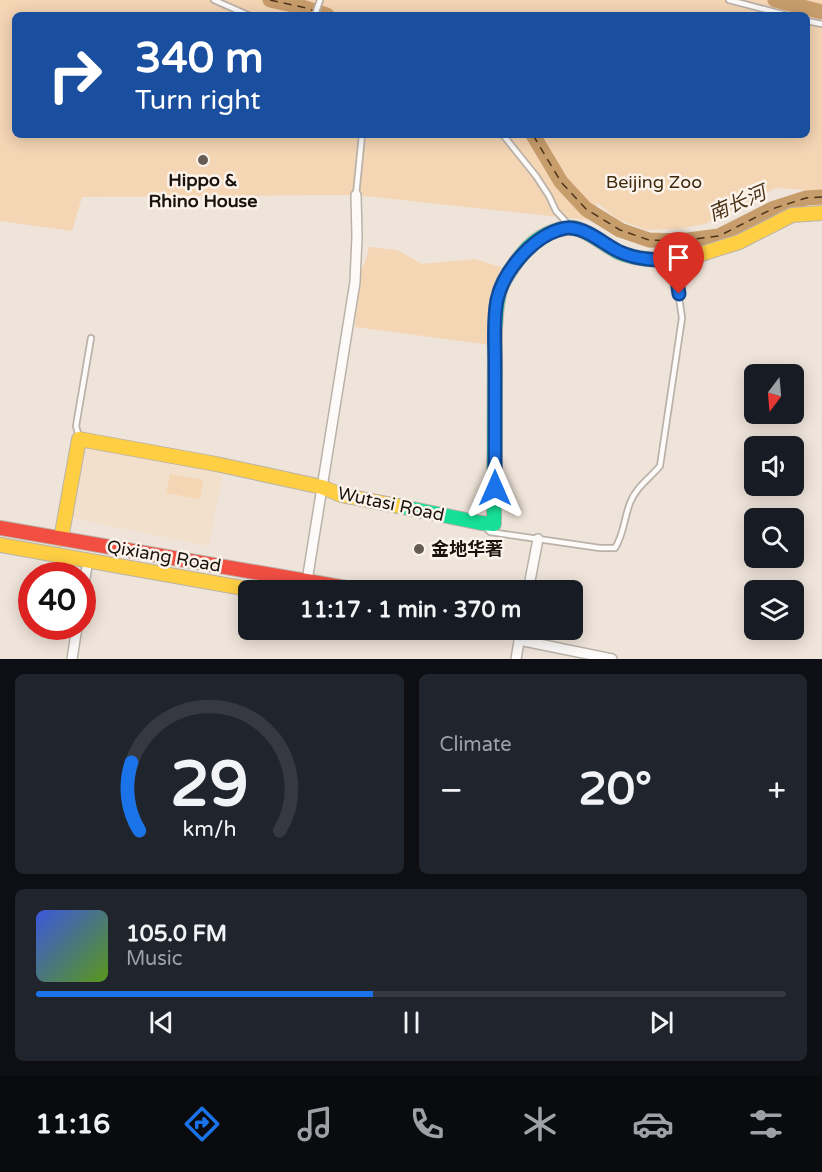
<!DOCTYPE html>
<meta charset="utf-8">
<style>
body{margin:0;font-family:"Varela Round","Noto Sans SC",sans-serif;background:#20242c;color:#f1f3f6;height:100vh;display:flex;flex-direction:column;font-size:22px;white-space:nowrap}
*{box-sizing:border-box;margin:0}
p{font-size:20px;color:#9ea1a6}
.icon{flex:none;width:33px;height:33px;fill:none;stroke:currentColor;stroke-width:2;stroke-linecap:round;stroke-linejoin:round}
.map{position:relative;height:659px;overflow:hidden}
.side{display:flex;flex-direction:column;gap:15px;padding:15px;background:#0d0f14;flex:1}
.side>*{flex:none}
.banner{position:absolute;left:12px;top:12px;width:798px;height:126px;border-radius:9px;box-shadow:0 3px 15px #0003;background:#1a4fa0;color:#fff;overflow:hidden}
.needle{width:39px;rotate:196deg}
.controls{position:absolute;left:744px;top:364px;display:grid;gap:12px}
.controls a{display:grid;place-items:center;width:60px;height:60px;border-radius:9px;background:#171b24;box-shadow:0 3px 15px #0003;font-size:30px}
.speed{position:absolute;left:18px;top:562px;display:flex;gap:12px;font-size:30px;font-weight:700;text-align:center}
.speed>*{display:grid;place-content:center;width:78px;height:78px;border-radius:50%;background:#171b24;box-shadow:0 3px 15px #0003;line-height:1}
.speed .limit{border:9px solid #d22;background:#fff;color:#111}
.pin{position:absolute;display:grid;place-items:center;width:51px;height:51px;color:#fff;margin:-62px -26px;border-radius:50% 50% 50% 0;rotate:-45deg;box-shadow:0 0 6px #0007}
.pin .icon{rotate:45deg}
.me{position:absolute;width:66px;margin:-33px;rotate:0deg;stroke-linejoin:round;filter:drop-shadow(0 0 4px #0008)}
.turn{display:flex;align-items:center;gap:21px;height:126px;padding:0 24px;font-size:27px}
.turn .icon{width:78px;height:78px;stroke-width:2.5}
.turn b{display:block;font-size:42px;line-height:51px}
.big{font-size:45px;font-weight:700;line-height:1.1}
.side .card{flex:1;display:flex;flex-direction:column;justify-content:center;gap:9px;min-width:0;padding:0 21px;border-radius:9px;background:#20242c}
.side .dial{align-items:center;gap:0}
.dial svg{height:156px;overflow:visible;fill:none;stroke:#363941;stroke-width:7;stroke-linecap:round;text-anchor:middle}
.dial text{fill:#f1f3f6;stroke:none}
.song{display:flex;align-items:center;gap:18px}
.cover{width:72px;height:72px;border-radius:9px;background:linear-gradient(135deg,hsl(230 70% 55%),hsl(90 70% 35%))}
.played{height:6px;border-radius:3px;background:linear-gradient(90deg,#1a73e8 45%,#363941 45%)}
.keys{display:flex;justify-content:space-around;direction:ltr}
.heat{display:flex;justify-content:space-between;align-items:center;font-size:33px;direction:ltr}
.side .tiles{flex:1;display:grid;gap:15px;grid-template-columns:1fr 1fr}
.card:last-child{grid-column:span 2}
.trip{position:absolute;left:238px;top:580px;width:345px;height:60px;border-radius:9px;background:#171b24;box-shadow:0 3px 15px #0003;font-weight:700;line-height:60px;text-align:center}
.dock{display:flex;height:96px;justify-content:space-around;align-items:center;background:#090b0e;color:#9ea1a6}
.dock .icon{width:42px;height:42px}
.dock .current{color:#1a73e8}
.dock b{font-size:27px;color:#f1f3f6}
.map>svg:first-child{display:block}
</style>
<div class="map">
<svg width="822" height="659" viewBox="0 0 822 659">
<rect width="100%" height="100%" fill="#efe4d9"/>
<path fill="#f3e0cc" d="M 85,445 L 223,472 L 209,546 L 71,518 Z"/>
<g fill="#f4d5b4" fill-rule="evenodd">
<path d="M 0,0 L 822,0 L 822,191 L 776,188 L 705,224 L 677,229 L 646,230 L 617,219 L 598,203 L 587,220 L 356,195 L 82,197 L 72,231 L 0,221 ZM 15,15 L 807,15 L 807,135 L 15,135 Z"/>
<path d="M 369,247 L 397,250 L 422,264 L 475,259 L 507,269 L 491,345 L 355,327 L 359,275 L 366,260 Z"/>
<path d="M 170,474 L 203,480 L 200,499 L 166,493 Z"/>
</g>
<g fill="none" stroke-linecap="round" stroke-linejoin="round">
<g stroke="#c89d6c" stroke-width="15">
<path d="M 270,0 L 306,8 L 327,15"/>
<path d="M 775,0 L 822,12"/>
<path d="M 533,135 L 561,182 L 586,209 L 620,230 L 649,240 L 680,241 L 719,236 L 772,209 L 806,198 L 822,197"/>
</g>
<g stroke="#4d3418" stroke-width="1.5" stroke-dasharray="8 6" stroke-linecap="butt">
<path d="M 270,0 L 306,8 L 327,15"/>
<path d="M 533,135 L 561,182 L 586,209 L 620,230 L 649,240 L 680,241 L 719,236 L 772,209 L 806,198 L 822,197"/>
</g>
<defs>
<g id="lane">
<path d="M 214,0 L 248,15"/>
<path d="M 729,0 L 786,15"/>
<path d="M 315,15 L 320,0"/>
<path d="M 807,21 L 822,24"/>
<path d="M 503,135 L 536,176 L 549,196 L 556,211 L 568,224"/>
<path d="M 356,195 L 362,135"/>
<path d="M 79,437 L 76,426 L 91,338"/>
<path d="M 485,527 L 490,532 L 600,548 L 615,548 C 624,534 624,518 630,503 C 636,487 650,478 660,466 L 682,318 L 674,262"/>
</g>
<g id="street">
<path d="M 307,581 L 355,282 L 357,237 L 356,195"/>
<path d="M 528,591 L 538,539"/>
<path d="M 82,594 L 88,561"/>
<path d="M 519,640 L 612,659"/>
<path d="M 72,659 L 77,627"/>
<path d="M 516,659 L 521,630"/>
</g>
<path id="fast" d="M 398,506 L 481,523 L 494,524 L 495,330 C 496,315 496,299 502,285 C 507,274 523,251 532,244 C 542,235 565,224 578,229 C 592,234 605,245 618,252 C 634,259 651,260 668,260"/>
<g id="slow">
<path d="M 668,260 L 698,255 L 739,242 L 792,215 L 822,213"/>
<path d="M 61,539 L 79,439 L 216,464 L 322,487 L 341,495 L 398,506"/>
<path d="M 0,545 L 260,591"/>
<path d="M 478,630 L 480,630"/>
</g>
<path id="jam" d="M 0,528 L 364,591"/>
</defs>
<use href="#lane" stroke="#bab2a9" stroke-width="8"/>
<use href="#street" stroke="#bab2a9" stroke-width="12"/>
<use href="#fast" stroke="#bab2a9" stroke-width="16"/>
<use href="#slow" stroke="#bab2a9" stroke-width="16"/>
<use href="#jam" stroke="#bab2a9" stroke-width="16"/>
<use href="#lane" stroke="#fdfbf9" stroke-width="4.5"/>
<use href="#street" stroke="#fdfbf9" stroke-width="9"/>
<use href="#fast" stroke="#16e098" stroke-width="14"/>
<use href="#slow" stroke="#ffcf43" stroke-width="14"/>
<use href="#jam" stroke="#f24e42" stroke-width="14"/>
</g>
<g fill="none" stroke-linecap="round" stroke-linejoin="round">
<defs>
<path id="route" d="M 495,488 C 495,447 495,405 495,364 C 495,344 493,320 497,300 C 503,272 531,239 558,230 C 562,229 567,227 571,228 C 588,229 605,245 620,252 C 638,260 655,260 674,260 L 679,294"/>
</defs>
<use href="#route" stroke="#114b97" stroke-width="15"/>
<use href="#route" stroke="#1a73e8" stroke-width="10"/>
</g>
<g fill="#655d54" stroke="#fcf4ec" stroke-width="2">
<circle cx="203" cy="160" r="6"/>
<circle cx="419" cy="549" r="6"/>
</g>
<g text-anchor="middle" stroke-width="5" stroke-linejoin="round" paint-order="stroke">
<g font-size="18" font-weight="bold" fill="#1b140d" stroke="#fcf4ec">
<text x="203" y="186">Hippo &amp;<tspan x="203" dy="21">Rhino House</tspan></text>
<text x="431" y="555" text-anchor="start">金地华著</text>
</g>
<g font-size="18" fill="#40280b" stroke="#fcf4ec">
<text x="654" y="188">Beijing Zoo</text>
</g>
<g font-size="18" fill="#1b140d" stroke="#fcf4ec">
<text transform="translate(391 504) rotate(12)" y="6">Wutasi Road</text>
<text transform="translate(164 556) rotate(10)" y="6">Qixiang Road</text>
</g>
<g font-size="20" font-style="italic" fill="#4d3418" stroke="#fcf4ec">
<text transform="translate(737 203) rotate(-23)" y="7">南长河</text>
</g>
</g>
</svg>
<div class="controls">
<a><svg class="needle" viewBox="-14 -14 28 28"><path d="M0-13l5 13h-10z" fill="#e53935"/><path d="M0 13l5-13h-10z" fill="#9ea1a6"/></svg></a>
<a><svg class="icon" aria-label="sound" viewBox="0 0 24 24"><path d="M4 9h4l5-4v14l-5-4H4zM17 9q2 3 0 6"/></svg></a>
<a><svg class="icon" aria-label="search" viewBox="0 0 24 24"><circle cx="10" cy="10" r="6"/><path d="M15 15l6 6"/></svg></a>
<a><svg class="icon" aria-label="layers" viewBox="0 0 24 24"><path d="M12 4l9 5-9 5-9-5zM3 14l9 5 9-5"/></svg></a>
</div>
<div class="speed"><div class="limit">40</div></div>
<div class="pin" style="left:679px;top:294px;background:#d93025"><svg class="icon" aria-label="arrive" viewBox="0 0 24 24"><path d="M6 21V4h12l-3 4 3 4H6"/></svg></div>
<svg class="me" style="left:495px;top:488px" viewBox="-20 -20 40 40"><path d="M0-17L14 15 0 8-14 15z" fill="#1a73e8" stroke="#fff" stroke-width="4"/></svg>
<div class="trip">11:17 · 1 min · 370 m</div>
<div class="banner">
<div class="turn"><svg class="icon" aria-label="right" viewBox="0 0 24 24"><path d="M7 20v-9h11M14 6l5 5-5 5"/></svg><div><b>340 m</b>Turn right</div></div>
</div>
</div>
<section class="side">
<div class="tiles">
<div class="card dial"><svg viewBox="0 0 100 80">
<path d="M14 69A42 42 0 1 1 86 69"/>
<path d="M14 69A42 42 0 0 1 10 34" stroke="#1a73e8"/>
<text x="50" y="56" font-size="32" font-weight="700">29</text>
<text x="50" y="72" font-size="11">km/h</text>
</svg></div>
<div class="card"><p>Climate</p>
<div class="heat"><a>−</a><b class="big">20°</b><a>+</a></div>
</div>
<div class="card">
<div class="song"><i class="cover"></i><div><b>105.0 FM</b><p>Music</p></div></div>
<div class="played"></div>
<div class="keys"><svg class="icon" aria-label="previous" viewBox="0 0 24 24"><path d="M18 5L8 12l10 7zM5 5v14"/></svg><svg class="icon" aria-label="pause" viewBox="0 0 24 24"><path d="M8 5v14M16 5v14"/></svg><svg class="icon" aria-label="next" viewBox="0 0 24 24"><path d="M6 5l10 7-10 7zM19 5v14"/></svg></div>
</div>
</div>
</section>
<nav class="dock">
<b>11:16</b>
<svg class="icon current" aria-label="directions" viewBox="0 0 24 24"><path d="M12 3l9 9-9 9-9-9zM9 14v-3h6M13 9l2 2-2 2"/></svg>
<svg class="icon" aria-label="music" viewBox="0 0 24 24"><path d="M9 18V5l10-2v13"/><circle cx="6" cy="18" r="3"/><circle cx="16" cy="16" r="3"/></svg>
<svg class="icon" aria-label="phone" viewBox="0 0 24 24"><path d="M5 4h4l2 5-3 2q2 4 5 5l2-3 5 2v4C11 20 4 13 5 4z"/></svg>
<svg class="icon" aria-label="climate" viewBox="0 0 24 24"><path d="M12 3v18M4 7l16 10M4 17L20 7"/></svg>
<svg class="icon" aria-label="car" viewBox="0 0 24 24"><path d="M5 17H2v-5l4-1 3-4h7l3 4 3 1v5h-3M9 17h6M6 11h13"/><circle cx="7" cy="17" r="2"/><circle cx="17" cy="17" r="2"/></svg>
<svg class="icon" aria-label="filters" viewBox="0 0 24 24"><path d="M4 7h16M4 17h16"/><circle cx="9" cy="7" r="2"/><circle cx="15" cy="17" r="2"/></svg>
</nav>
